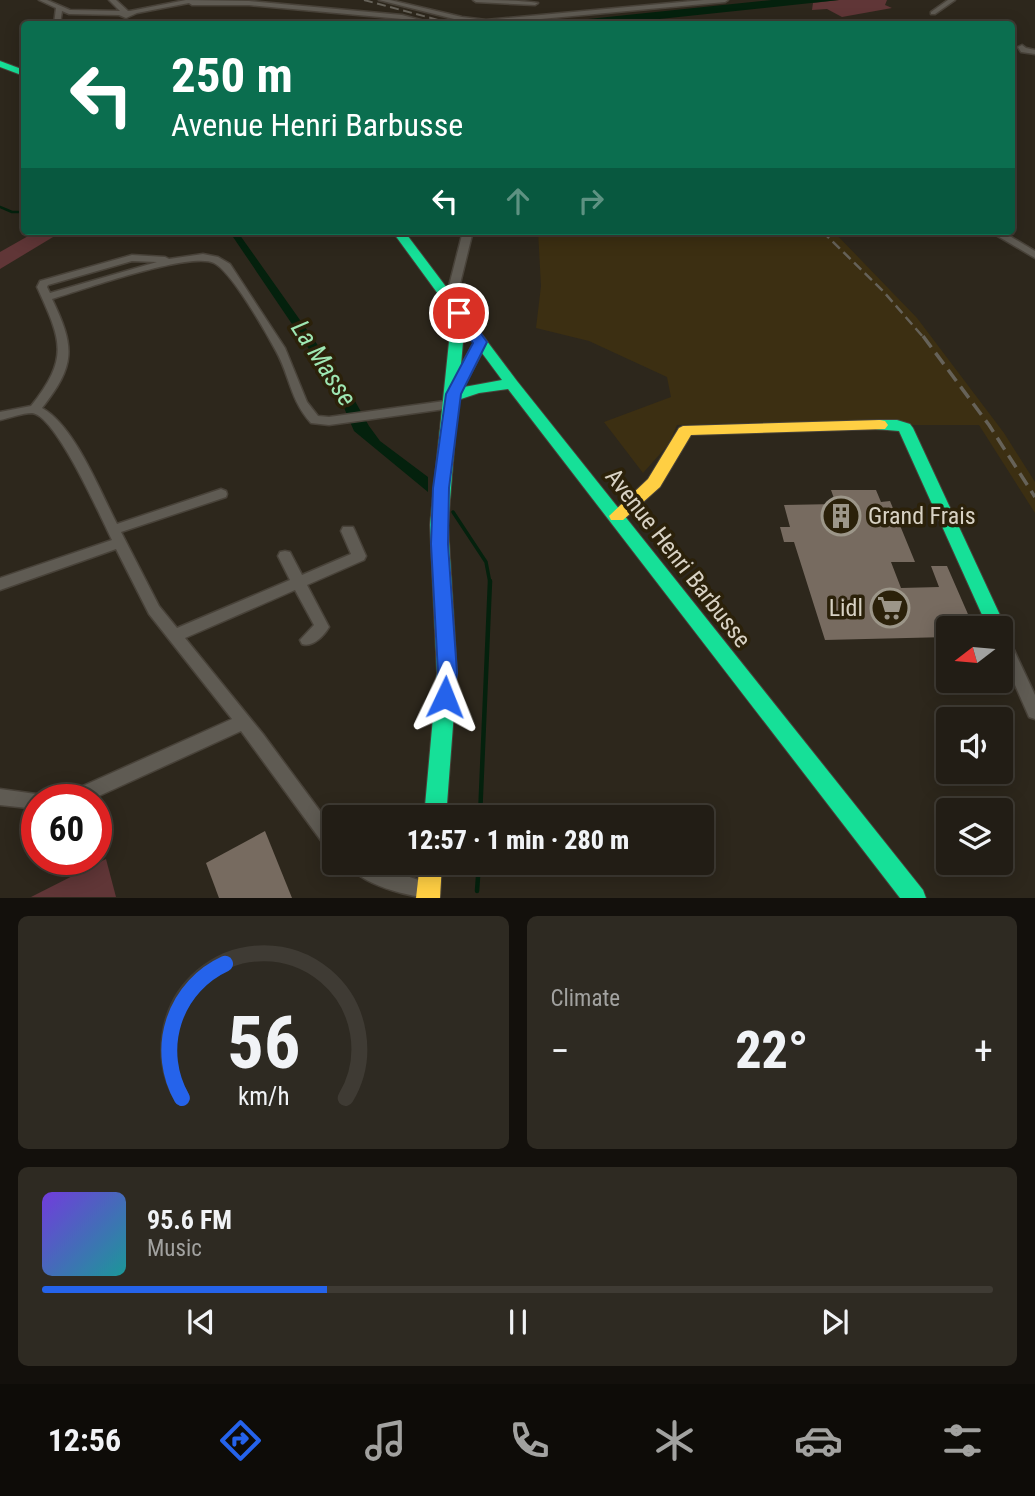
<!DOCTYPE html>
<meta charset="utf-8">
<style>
body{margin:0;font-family:"Roboto Condensed",sans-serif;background:#2e2a22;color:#f1f3f6;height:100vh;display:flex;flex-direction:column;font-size:26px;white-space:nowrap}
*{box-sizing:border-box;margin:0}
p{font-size:23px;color:#a2a2a0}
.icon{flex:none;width:38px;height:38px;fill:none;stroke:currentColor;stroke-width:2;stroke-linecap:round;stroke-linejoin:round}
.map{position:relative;height:898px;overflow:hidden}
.details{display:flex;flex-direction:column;gap:18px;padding:18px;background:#13100c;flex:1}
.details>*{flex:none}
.top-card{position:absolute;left:21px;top:21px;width:994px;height:214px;border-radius:7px;box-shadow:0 4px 18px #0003,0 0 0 2px #3f3b34;background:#0b6e4f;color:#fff;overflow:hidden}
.needle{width:46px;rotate:254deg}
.fabs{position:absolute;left:936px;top:616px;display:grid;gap:14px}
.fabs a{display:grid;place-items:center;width:77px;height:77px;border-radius:7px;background:#221d15;box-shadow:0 4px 18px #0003,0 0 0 2px #3f3b34;font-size:35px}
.speed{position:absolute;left:21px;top:784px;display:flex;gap:14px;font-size:35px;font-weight:700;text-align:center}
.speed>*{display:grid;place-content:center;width:91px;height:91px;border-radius:50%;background:#221d15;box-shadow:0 4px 18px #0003,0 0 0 2px #3f3b34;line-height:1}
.speed .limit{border:10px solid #d22;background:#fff;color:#111}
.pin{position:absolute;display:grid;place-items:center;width:60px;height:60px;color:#fff;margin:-30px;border:4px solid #fff;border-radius:50%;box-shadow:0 2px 7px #0007}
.me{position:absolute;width:77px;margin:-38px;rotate:2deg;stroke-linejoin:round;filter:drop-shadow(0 0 5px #0008)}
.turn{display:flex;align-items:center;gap:24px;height:147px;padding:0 35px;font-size:32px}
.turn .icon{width:91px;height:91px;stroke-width:2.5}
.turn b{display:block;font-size:49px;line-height:60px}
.lanes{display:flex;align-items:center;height:66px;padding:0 35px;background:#0003;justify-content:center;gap:35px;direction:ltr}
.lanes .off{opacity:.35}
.big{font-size:52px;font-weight:800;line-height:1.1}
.details .card{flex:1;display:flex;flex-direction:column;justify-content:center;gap:10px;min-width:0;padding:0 24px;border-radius:10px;background:#2e2a22}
.details .dial{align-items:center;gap:0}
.dial svg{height:182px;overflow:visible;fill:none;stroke:#3f3b34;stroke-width:7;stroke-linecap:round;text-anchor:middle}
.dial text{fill:#f1f3f6;stroke:none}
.song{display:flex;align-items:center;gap:21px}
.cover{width:84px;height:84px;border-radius:10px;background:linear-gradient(135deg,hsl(260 70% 55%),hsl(180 70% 35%))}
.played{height:7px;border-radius:4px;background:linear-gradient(90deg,#2563eb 30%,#3f3b34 30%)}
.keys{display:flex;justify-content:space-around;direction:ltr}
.heat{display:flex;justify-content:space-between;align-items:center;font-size:38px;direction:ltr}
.details .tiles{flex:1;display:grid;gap:18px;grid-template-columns:1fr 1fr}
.card:last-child{grid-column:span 2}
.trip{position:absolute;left:322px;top:805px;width:392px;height:70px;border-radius:7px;background:#221d15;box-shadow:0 4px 18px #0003,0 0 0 2px #3f3b34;font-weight:800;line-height:70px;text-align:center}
.tab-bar{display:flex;height:112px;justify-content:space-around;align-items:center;background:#0e0c08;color:#a2a2a0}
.tab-bar .icon{width:49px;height:49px}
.tab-bar .current{color:#2563eb}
.tab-bar b{font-size:32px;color:#f1f3f6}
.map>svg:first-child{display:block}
</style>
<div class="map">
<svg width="1035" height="898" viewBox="0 0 1035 898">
<rect width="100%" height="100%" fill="#2d271c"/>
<path fill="#3c2f12" d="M 538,231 L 833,231 L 917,318 L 1004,433 L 1035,482 L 1035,513 L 979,425 L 913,425 L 895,419 L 677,425 L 668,445 L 643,473 L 604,422 L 671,397 L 667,377 L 589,341 L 536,328 L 541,286 Z"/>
<g fill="#603637">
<path d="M 839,0 L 887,0 L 885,5 L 892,8 L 842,17 L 827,9 L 812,10 L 813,3 Z"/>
<path d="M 37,231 L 63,231 L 0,269 L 0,252 Z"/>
<path d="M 106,859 L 116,897 L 31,897 Z"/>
</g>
<g fill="#04210d">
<path d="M 772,0 L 839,0 L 612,24 L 540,24 Z"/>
<path d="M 229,231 L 237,231 L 346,385 L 369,426 L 380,441 L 428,477 L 428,492 L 354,431 L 336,389 Z"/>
</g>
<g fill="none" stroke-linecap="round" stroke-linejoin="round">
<path stroke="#04210d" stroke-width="2.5" d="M 0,207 L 12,212 L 24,212"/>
<path stroke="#04210d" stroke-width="3.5" d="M 453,512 L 486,562 L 490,583"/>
<g stroke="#04210d" stroke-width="4.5">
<path d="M 480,817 L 490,581"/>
<path d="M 477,891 L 479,863"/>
</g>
</g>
<g fill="#776b60">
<path d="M 831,490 L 876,490 L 881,502 L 890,501 L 915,562 L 891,562 L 901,588 L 939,587 L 931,566 L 947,566 L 974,628 L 948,628 L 948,637 L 825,640 L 794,542 L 784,542 L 780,527 L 790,527 L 784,505 L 836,504 Z"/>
<path d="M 265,831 L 292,898 L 219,898 L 206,863 Z"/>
</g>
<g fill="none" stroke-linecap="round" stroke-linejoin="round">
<defs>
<g id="street">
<path d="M 39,0 L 47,0 L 70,10 L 120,11 L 109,0 L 116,0 L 128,11 L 130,11 L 186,0 L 249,1 L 402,15 L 435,24 L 425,24 L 402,19 L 249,5 L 192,5 L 189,3 L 137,13 L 126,18 L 119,15 L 69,14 L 62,11 L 60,24 L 54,24 L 56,8 Z"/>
<path d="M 379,0 L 390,0 L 462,17 L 486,20 L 704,0 L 728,0 L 725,2 L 486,24 L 462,21 Z"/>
<path d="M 473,0 C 493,0 520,0 538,3 L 535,5 L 476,2 Z"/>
<path d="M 948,0 L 955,0 L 935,14 L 931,14 L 931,12 Z"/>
<path d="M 352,22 L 355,24 L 345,24 L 346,23 Z"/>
<path d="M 1022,45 L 1026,48 L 1035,50 L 1035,54 L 1021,52 L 1018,47 Z"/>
<path d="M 463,231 L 473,231 L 459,288 L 448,295 L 440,295 L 440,291 L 449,286 Z"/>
<path d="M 989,231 L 1001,231 L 1035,251 L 1035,258 Z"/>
<path d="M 203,254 L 218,257 L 230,264 L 285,348 L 307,402 L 318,416 L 329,417 L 452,400 L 458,404 L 452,408 L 329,425 L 311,423 C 290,400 290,376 276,351 C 266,332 231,271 214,263 C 191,251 82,290 52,299 C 75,347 76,365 42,408 C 74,425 100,491 117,524 L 221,489 L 226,491 L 227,494 L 226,497 L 121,532 L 159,606 L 177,628 L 290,580 L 278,556 L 280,552 L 285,551 L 290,552 L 302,575 L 351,554 L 341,531 L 343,527 L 353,527 L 355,531 L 366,556 L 364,560 L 307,585 L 329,627 C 324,636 312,648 302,644 L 300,640 L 314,625 L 295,590 L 185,638 L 263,734 L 334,830 L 334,852 L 328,850 L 241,731 L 90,800 L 63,800 L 65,794 L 232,719 L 149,614 L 116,549 L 0,590 L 0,578 L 112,540 C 101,518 56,415 32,413 C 22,413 10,418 0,420 L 0,412 L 31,406 C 70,357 61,340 37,287 L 40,281 L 132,255 L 165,257 L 169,259 ZM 132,261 L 157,262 L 50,293 L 47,287 L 48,285 Z"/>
<path d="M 1001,631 L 1006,633 L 1035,695 L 1035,719 L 1029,717 L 1001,653 Z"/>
<path d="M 0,789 L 43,795 L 45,800 L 37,800 L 37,809 L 0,805 Z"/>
<path d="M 348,863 L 372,863 L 379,867 L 434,885 L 437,891 L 434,898 C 412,898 357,884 348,863 Z"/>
</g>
<g id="fast">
<path d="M 0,61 L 24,70 L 24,76 L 0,67 Z"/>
<path d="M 392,231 L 404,231 L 517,381 L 923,890 L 926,898 L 900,898 L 508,389 L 479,393 L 458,400 L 448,525 L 457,673 L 446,817 L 424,817 L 437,673 L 430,525 L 452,313 ZM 464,330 L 474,342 L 461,365 ZM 482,353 L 502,380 L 464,387 Z"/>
<path d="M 880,420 L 897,420 L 910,424 L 913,428 L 1006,628 L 1004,633 L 1001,634 L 1001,628 L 988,628 L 899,431 L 875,429 L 872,425 L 875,421 Z"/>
</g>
<g id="slow">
<path d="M 880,420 L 885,421 L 888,425 L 885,429 L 691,435 L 660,487 L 623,520 L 611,520 L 609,516 L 648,479 L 679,428 L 683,426 Z"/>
<path d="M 420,863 L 442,863 L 440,898 L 416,898 Z"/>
</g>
</defs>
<use href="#street" stroke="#484239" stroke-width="3"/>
<use href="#fast" stroke="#484239" stroke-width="2"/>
<use href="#slow" stroke="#484239" stroke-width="2"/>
<use href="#street" fill="#5f5b53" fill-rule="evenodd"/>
<use href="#fast" fill="#16e098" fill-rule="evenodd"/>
<use href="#slow" fill="#ffcf43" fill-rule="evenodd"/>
<path stroke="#666259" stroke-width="2" stroke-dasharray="9 4.5" stroke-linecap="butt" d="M 364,0 L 453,24"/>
<path stroke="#666259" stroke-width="2.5" stroke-dasharray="10 5" stroke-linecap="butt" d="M 822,231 L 883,291 L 924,338"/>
<path stroke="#666259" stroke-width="3.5" stroke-dasharray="14 7" stroke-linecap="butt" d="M 923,336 L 989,425 L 1035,497"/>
</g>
<path fill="#2563eb" stroke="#184099" stroke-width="2" d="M 459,309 L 464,310 L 487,342 L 461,394 L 449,488 L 448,544 L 457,673 L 452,703 L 445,706 L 438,703 L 435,697 L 438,673 L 431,544 L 433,488 L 446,394 L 473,343 L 452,313 Z"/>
<defs>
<symbol id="building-ring" viewBox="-11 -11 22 22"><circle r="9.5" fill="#2b210a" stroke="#9c9689" stroke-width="1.5"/><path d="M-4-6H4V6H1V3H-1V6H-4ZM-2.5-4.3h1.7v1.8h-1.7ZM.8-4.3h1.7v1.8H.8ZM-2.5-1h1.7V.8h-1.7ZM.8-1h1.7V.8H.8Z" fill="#9c9689"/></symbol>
<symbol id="supermarket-ring" viewBox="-11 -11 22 22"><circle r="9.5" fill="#2b210a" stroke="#9c9689" stroke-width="1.5"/><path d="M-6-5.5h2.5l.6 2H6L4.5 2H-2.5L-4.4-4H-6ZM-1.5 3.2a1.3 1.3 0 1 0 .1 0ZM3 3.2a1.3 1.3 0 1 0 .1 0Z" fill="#9c9689"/></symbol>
</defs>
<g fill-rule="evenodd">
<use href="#building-ring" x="819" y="494" width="44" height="44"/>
<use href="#supermarket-ring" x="868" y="586" width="44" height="44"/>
</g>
<g text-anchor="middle" stroke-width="7" stroke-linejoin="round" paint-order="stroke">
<g font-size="24" fill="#d8d2c4" stroke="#2b210a" text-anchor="start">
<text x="868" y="524">Grand Frais</text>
<text x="863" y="616" text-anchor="end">Lidl</text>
</g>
<g font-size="24" fill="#d8d2c4" stroke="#2b210a">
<text transform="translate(678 558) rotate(52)" y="8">Avenue Henri Barbusse</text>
</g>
<g font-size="26" font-style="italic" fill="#9ee7b3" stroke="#2b210a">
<text transform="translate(324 363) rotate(57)" y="9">La Masse</text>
</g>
</g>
</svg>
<div class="fabs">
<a><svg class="needle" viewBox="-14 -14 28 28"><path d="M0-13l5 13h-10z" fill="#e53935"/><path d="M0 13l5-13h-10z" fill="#a2a2a0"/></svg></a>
<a><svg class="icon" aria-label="sound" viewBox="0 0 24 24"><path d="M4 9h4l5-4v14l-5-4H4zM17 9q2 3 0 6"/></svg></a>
<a><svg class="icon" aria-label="layers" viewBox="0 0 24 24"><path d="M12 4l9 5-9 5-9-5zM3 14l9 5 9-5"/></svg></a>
</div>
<div class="speed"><div class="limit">60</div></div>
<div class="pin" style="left:459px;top:313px;background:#d93025"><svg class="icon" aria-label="arrive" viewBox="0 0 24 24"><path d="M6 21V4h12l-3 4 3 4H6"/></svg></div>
<svg class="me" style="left:445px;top:697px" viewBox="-20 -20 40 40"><path d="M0-17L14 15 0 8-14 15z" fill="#2563eb" stroke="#fff" stroke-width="4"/></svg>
<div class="trip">12:57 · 1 min · 280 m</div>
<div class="top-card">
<div class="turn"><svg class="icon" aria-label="left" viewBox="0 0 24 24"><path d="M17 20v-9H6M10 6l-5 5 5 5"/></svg><div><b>250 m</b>Avenue Henri Barbusse</div></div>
<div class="lanes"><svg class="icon" aria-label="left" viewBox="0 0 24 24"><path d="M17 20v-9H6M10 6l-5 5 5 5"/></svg><svg class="icon off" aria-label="ahead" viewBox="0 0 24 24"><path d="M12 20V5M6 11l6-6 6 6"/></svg><svg class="icon off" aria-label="right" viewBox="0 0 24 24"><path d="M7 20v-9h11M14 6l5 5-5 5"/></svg></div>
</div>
</div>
<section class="details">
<div class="tiles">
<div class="card dial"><svg viewBox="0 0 100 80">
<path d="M14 69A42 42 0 1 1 86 69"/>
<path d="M14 69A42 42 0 0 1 33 10" stroke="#2563eb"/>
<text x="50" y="56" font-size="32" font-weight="700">56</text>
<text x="50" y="72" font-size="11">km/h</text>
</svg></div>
<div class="card"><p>Climate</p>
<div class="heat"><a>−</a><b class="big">22°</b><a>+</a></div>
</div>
<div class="card">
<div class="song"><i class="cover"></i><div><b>95.6 FM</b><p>Music</p></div></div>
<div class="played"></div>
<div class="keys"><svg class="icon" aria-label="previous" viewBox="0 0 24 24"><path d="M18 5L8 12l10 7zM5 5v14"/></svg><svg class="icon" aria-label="pause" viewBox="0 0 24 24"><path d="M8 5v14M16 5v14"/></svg><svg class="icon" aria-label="next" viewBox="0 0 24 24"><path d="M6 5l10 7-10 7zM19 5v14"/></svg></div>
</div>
</div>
</section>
<nav class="tab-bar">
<b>12:56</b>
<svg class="icon current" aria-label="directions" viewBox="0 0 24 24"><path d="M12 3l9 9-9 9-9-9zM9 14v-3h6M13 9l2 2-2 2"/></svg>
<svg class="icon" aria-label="music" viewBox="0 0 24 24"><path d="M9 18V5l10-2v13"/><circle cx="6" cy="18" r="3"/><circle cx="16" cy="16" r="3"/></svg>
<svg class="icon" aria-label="phone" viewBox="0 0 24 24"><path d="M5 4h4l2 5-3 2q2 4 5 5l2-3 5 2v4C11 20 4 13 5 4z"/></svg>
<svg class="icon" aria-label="climate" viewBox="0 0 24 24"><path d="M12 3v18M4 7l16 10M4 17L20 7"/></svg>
<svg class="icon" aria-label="car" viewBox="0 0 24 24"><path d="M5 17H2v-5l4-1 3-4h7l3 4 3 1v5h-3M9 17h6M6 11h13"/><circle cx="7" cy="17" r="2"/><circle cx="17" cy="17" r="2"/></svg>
<svg class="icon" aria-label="filters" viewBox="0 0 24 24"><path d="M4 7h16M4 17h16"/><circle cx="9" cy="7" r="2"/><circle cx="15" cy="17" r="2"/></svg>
</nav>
